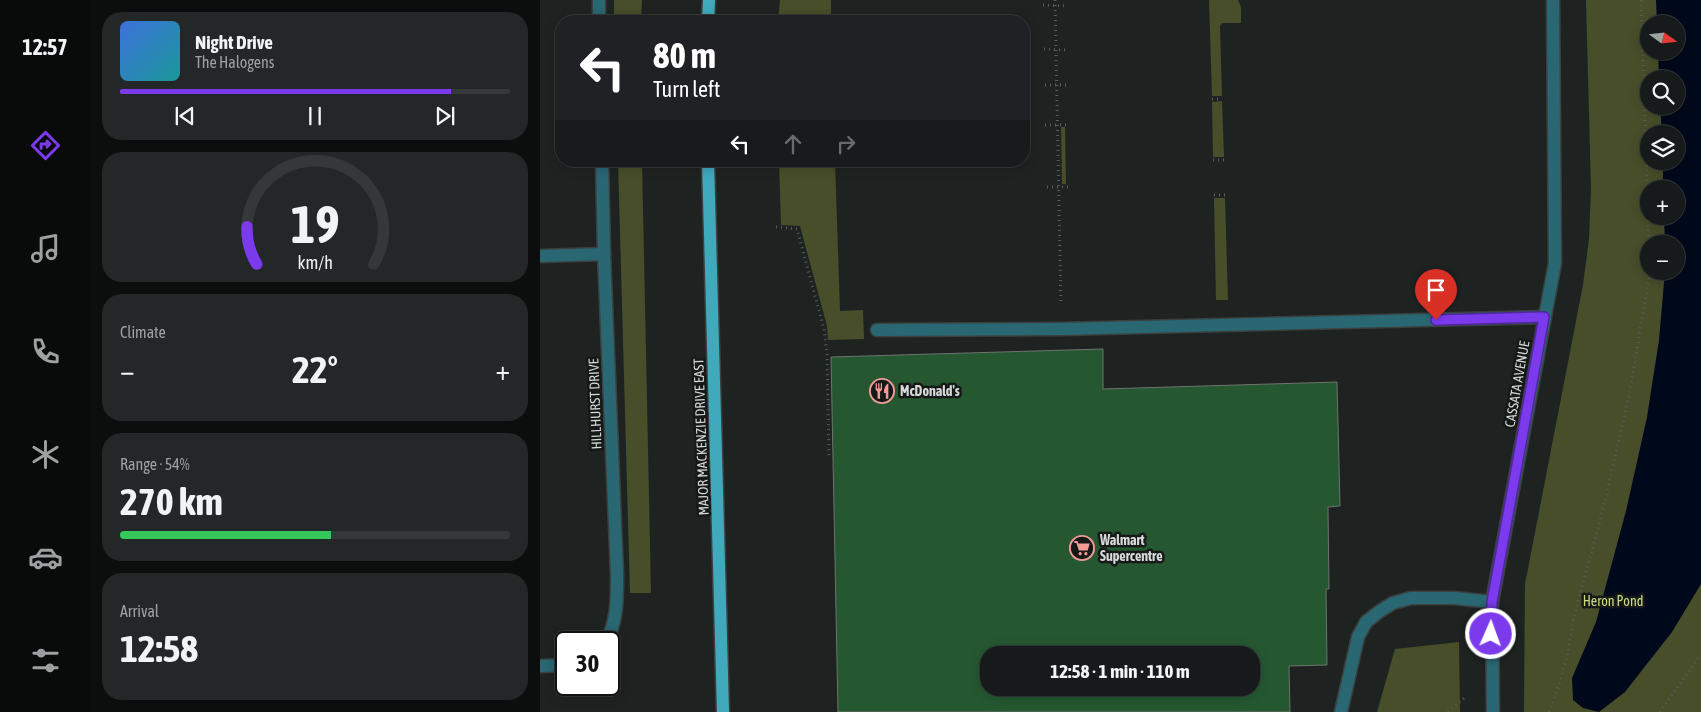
<!DOCTYPE html>
<meta charset="utf-8">
<style>
body{margin:0;font-family:"Asap Condensed",sans-serif;background:#232727;color:#f1f3f6;height:100vh;display:flex;flex-direction:column;font-size:19px;white-space:nowrap}
*{box-sizing:border-box;margin:0}
p{font-size:16px;color:#9ea1a2}
.icon{flex:none;width:28px;height:28px;fill:none;stroke:currentColor;stroke-width:2;stroke-linecap:round;stroke-linejoin:round}
.map{position:relative;flex:1;overflow:hidden}
.details{display:flex;flex-direction:column;gap:12px;padding:12px;background:#0c0e0e;width:450px}
.details>*{flex:none}
.top-card{position:absolute;left:15px;top:15px;width:475px;height:152px;border-radius:20px;box-shadow:0 2px 12px #0003,0 0 0 1px #353839;background:#202124;color:#fff;overflow:hidden}
.needle{width:32px;rotate:105deg}
.tools{position:absolute;left:1100px;top:15px;display:grid;gap:10px}
.tools a{display:grid;place-items:center;width:45px;height:45px;border-radius:50%;background:#161a1a;box-shadow:0 2px 12px #0003,0 0 0 1px #353839;font-size:25px}
.speed{position:absolute;left:15px;top:631px;display:flex;gap:10px;font-size:25px;font-weight:700;text-align:center}
.speed>*{display:grid;place-content:center;width:65px;height:65px;border-radius:50%;background:#161a1a;box-shadow:0 2px 12px #0003,0 0 0 1px #353839;line-height:1}
.speed .limit{border:2px solid #111;border-radius:8px;background:#fff;color:#111}
.pin{position:absolute;display:grid;place-items:center;width:42px;height:42px;color:#fff;margin:-51px -21px;border-radius:50% 50% 50% 0;rotate:-45deg;box-shadow:0 0 5px #0007}
.pin .icon{rotate:45deg}
.me{position:absolute;width:55px;margin:-28px;rotate:2deg;stroke-linejoin:round;filter:drop-shadow(0 0 4px #0008)}
.turn{display:flex;align-items:center;gap:18px;height:105px;padding:0 15px;font-size:22px}
.turn .icon{width:65px;height:65px;stroke-width:2.5}
.turn b{display:block;font-size:35px;line-height:42px}
.lanes{display:flex;align-items:center;height:48px;padding:0 15px;background:#0003;justify-content:center;gap:25px;direction:ltr}
.lanes .off{opacity:.35}
.big{font-size:38px;font-weight:700;line-height:1.1}
.details .widget{flex:1;display:flex;flex-direction:column;justify-content:center;gap:8px;min-width:0;padding:0 18px;border-radius:20px;background:#232727}
.details .dial{align-items:center;gap:0}
.dial svg{height:130px;overflow:visible;fill:none;stroke:#353839;stroke-width:7;stroke-linecap:round;text-anchor:middle}
.dial text{fill:#f1f3f6;stroke:none}
.song{display:flex;align-items:center;gap:15px}
.cover{width:60px;height:60px;border-radius:8px;background:linear-gradient(135deg,hsl(220 70% 55%),hsl(180 70% 35%))}
.played{height:5px;border-radius:2px;background:linear-gradient(90deg,#7c3aed 85%,#353839 85%)}
.keys{display:flex;justify-content:space-around;direction:ltr}
.heat{display:flex;justify-content:space-between;align-items:center;font-size:28px;direction:ltr}
.charge{height:8px;border-radius:4px;background:linear-gradient(90deg,#34c759 54%,#353839 0)}
.trip{position:absolute;left:440px;top:646px;width:280px;height:50px;border-radius:20px;background:#161a1a;box-shadow:0 2px 12px #0003,0 0 0 1px #353839;font-weight:700;line-height:50px;text-align:center}
main{display:flex;flex:1;min-height:0}
.dock{display:flex;flex-direction:column;width:90px;justify-content:space-around;align-items:center;background:#090a0a;color:#9ea1a2}
.dock .icon{width:35px;height:35px}
.dock .selected{color:#7c3aed}
.dock b{font-size:22px;color:#f1f3f6}
.map>svg:first-child{display:block}
</style>
<main>
<nav class="dock">
<b>12:57</b>
<svg class="icon selected" aria-label="directions" viewBox="0 0 24 24"><path d="M12 3l9 9-9 9-9-9zM9 14v-3h6M13 9l2 2-2 2"/></svg>
<svg class="icon" aria-label="music" viewBox="0 0 24 24"><path d="M9 18V5l10-2v13"/><circle cx="6" cy="18" r="3"/><circle cx="16" cy="16" r="3"/></svg>
<svg class="icon" aria-label="phone" viewBox="0 0 24 24"><path d="M5 4h4l2 5-3 2q2 4 5 5l2-3 5 2v4C11 20 4 13 5 4z"/></svg>
<svg class="icon" aria-label="climate" viewBox="0 0 24 24"><path d="M12 3v18M4 7l16 10M4 17L20 7"/></svg>
<svg class="icon" aria-label="car" viewBox="0 0 24 24"><path d="M5 17H2v-5l4-1 3-4h7l3 4 3 1v5h-3M9 17h6M6 11h13"/><circle cx="7" cy="17" r="2"/><circle cx="17" cy="17" r="2"/></svg>
<svg class="icon" aria-label="filters" viewBox="0 0 24 24"><path d="M4 7h16M4 17h16"/><circle cx="9" cy="7" r="2"/><circle cx="15" cy="17" r="2"/></svg>
</nav>
<section class="details">
<div class="widget">
<div class="song"><i class="cover"></i><div><b>Night Drive</b><p>The Halogens</p></div></div>
<div class="played"></div>
<div class="keys"><svg class="icon" aria-label="previous" viewBox="0 0 24 24"><path d="M18 5L8 12l10 7zM5 5v14"/></svg><svg class="icon" aria-label="pause" viewBox="0 0 24 24"><path d="M8 5v14M16 5v14"/></svg><svg class="icon" aria-label="next" viewBox="0 0 24 24"><path d="M6 5l10 7-10 7zM19 5v14"/></svg></div>
</div>
<div class="widget dial"><svg viewBox="0 0 100 80">
<path d="M14 69A42 42 0 1 1 86 69"/>
<path d="M14 69A42 42 0 0 1 8 46" stroke="#7c3aed"/>
<text x="50" y="56" font-size="32" font-weight="700">19</text>
<text x="50" y="72" font-size="11">km/h</text>
</svg></div>
<div class="widget"><p>Climate</p>
<div class="heat"><a>−</a><b class="big">22°</b><a>+</a></div>
</div>
<div class="widget"><p>Range · 54%</p><b class="big">270 km</b><div class="charge"></div></div>
<div class="widget"><p>Arrival</p><b class="big">12:58</b></div>
</section>
<div class="map">
<svg width="1161" height="712" viewBox="0 0 1161 712">
<rect width="100%" height="100%" fill="#1e2322"/>
<g fill="#484e2a" fill-rule="evenodd">
<path d="M 74,0 L 102,0 L 101,21 L 74,21 Z"/>
<path d="M 240,0 L 291,0 L 291,21 L 238,21 Z"/>
<path d="M 669,0 L 698,0 L 701,7 L 701,23 L 682,23 L 680,26 L 682,96 L 672,96 Z"/>
<path d="M 1046,0 L 1161,0 L 1161,712 L 984,712 L 985,584 L 1043,285 L 1049,239 L 1051,189 ZM 1109,24 L 1136,24 L 1136,51 L 1109,51 ZM 1109,79 L 1136,79 L 1136,106 L 1109,106 ZM 1109,134 L 1136,134 L 1136,161 L 1109,161 ZM 1109,189 L 1136,189 L 1136,216 L 1109,216 ZM 1109,244 L 1136,244 L 1136,271 L 1109,271 Z"/>
<path d="M 682,101 L 684,157 L 673,157 L 672,102 Z"/>
<path d="M 521,127 L 525,127 L 526,184 L 522,184 Z"/>
<path d="M 78,161 L 102,161 L 111,593 L 90,593 Z"/>
<path d="M 239,161 L 295,161 L 300,311 L 323,310 L 324,339 L 288,340 L 287,326 L 260,226 L 241,225 Z"/>
<path d="M 674,198 L 685,198 L 688,300 L 676,300 Z"/>
<path d="M 919,642 L 920,712 L 837,712 L 855,649 Z"/>
</g>
<path fill="#00091b" d="M 1116,0 L 1161,0 L 1161,584 L 1132,632 L 1085,692 L 1059,712 L 1043,708 L 1033,700 L 1032,678 L 1056,622 L 1086,511 L 1107,417 L 1119,340 L 1125,271 L 1136,271 L 1136,244 L 1125,244 L 1124,216 L 1136,216 L 1136,189 L 1123,189 L 1123,161 L 1136,161 L 1136,134 L 1122,134 L 1120,106 L 1136,106 L 1136,79 L 1119,79 L 1118,51 L 1136,51 L 1136,24 L 1117,24 Z"/>
<path fill="#255831" stroke="#6f7370" fill-rule="evenodd" d="M 563,349 L 563,389 L 797,382 L 800,506 L 788,507 L 789,589 L 786,589 L 787,665 L 749,666 L 750,712 L 298,712 L 291,357 ZM 449,655 L 711,655 L 711,688 L 449,688 Z"/>
<g fill="none" stroke-linecap="round" stroke-linejoin="round">
<defs>
<g id="minor">
<path d="M 59,0 L 59,21"/>
<path d="M 62,161 L 64,254 L 77,574 C 77,596 78,624 65,642"/>
<path d="M 0,256 L 64,254"/>
<path d="M 337,330 L 521,329 L 1005,317"/>
<path d="M 0,666 L 26,665"/>
<path d="M 801,712 L 818,637 L 826,622 L 840,611 L 853,603 L 871,598 L 914,598 L 952,602"/>
<path d="M 953,712 L 952,602 L 1015,263 L 1013,0"/>
</g>
<g id="major">
<path d="M 168,21 L 169,0"/>
<path d="M 168,161 L 183,712"/>
</g>
</defs>
<use href="#minor" stroke="#3b403f" stroke-width="15"/>
<use href="#major" stroke="#3b403f" stroke-width="15"/>
<g stroke="#585c5b" stroke-width="3" stroke-dasharray="1 4" stroke-linecap="butt">
<path d="M 515,0 L 521,305"/>
<path d="M 1101,0 L 1109,244"/>
<path d="M 503,5 L 527,6"/>
<path d="M 504,49 L 527,50"/>
<path d="M 505,85 L 528,85"/>
<path d="M 672,99 L 682,99"/>
<path d="M 505,125 L 529,125"/>
<path d="M 673,160 L 684,160"/>
<path d="M 507,187 L 530,187"/>
<path d="M 674,195 L 685,195"/>
<path d="M 236,227 L 257,229 L 284,329 L 287,354 L 289,457"/>
<path d="M 908,712 L 924,698"/>
<path d="M 1009,712 L 1020,682 L 1028,652 L 1034,616 L 1060,521 L 1089,396 L 1110,271"/>
<path d="M 1120,712 L 1161,654"/>
</g>
<use href="#minor" stroke="#296773" stroke-width="12"/>
<use href="#major" stroke="#40a9bc" stroke-width="12"/>
</g>
<g fill="none" stroke-linecap="round" stroke-linejoin="round">
<defs>
<path id="route" d="M 896,320 L 1004,317 L 952,602 L 951,634"/>
</defs>
<use href="#route" stroke="#51269a" stroke-width="12"/>
<use href="#route" stroke="#7c3aed" stroke-width="9"/>
</g>
<defs>
<symbol id="restaurant-ring" viewBox="-11 -11 22 22"><circle r="9.5" fill="#151918" stroke="#f59b97" stroke-width="1.5"/><path d="M-5-6h1v4h1v-4h1v4h1v-4h1v5L-1.5 .5V6h-2V.5L-5-1ZM5-6V6H3V1.5H1.5Q1.5-4 5-6Z" fill="#f59b97"/></symbol>
<symbol id="supermarket-ring" viewBox="-11 -11 22 22"><circle r="9.5" fill="#151918" stroke="#f59b97" stroke-width="1.5"/><path d="M-6-5.5h2.5l.6 2H6L4.5 2H-2.5L-4.4-4H-6ZM-1.5 3.2a1.3 1.3 0 1 0 .1 0ZM3 3.2a1.3 1.3 0 1 0 .1 0Z" fill="#f59b97"/></symbol>
</defs>
<g fill-rule="evenodd">
<use href="#restaurant-ring" x="328" y="377" width="28" height="28"/>
<use href="#supermarket-ring" x="528" y="534" width="28" height="28"/>
</g>
<g text-anchor="middle" stroke-width="5" stroke-linejoin="round" paint-order="stroke">
<g font-size="14" fill="#d6d9d8" stroke="#151918">
<text transform="translate(977 384) rotate(-80)" y="5">CASSATA AVENUE</text>
<text transform="translate(55 404) rotate(-92)" y="5">HILLHURST DRIVE</text>
<text transform="translate(161 437) rotate(-92)" y="5">MAJOR MACKENZIE DRIVE EAST</text>
</g>
<g font-size="14" font-weight="bold" fill="#d6d9d8" stroke="#151918" text-anchor="start">
<text x="360" y="396">McDonald's</text>
<text x="560" y="545">Walmart<tspan x="560" dy="16">Supercentre</tspan></text>
</g>
<g font-size="14" fill="#ccdd84" stroke="#151918">
<text x="1073" y="606">Heron Pond</text>
</g>
</g>
</svg>
<div class="tools">
<a><svg class="needle" viewBox="-14 -14 28 28"><path d="M0-13l5 13h-10z" fill="#e53935"/><path d="M0 13l5-13h-10z" fill="#9ea1a2"/></svg></a>
<a><svg class="icon" aria-label="search" viewBox="0 0 24 24"><circle cx="10" cy="10" r="6"/><path d="M15 15l6 6"/></svg></a>
<a><svg class="icon" aria-label="layers" viewBox="0 0 24 24"><path d="M12 4l9 5-9 5-9-5zM3 14l9 5 9-5"/></svg></a>
<a>+</a>
<a>−</a>
</div>
<div class="speed"><div class="limit">30</div></div>
<div class="pin" style="left:896px;top:320px;background:#d93025"><svg class="icon" aria-label="arrive" viewBox="0 0 24 24"><path d="M6 21V4h12l-3 4 3 4H6"/></svg></div>
<svg class="me" style="left:951px;top:634px" viewBox="-20 -20 40 40"><circle r="17" fill="#7c3aed" stroke="#fff" stroke-width="3"/><path d="M0-11L8 9 0 5-8 9z" fill="#fff"/></svg>
<div class="trip">12:58 · 1 min · 110 m</div>
<div class="top-card">
<div class="turn"><svg class="icon" aria-label="left" viewBox="0 0 24 24"><path d="M17 20v-9H6M10 6l-5 5 5 5"/></svg><div><b>80 m</b>Turn left</div></div>
<div class="lanes"><svg class="icon" aria-label="left" viewBox="0 0 24 24"><path d="M17 20v-9H6M10 6l-5 5 5 5"/></svg><svg class="icon off" aria-label="ahead" viewBox="0 0 24 24"><path d="M12 20V5M6 11l6-6 6 6"/></svg><svg class="icon off" aria-label="right" viewBox="0 0 24 24"><path d="M7 20v-9h11M14 6l5 5-5 5"/></svg></div>
</div>
</div>
</main>
